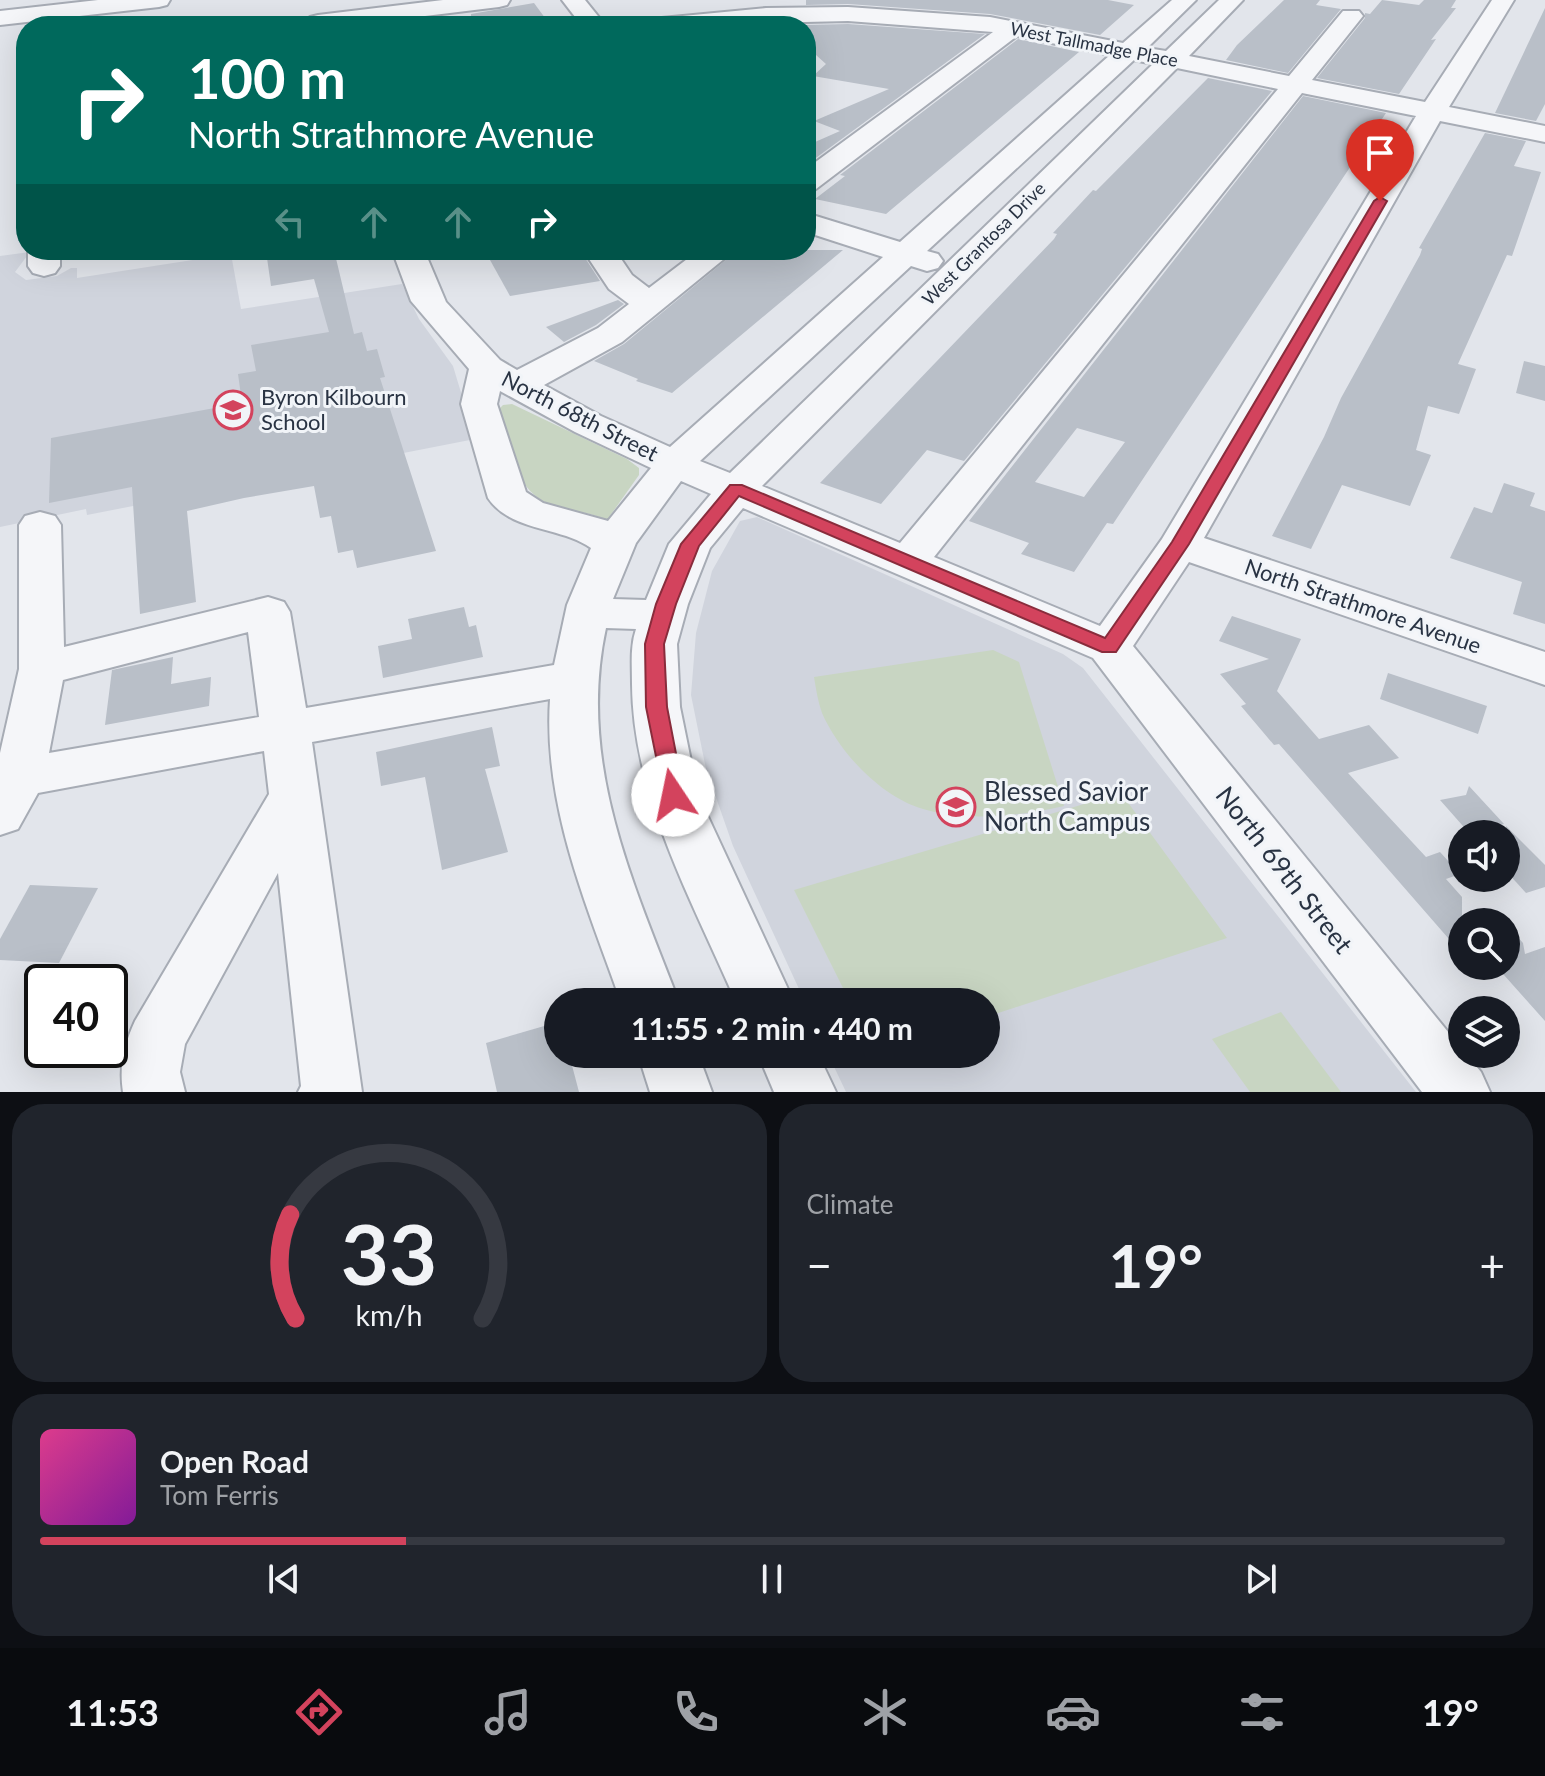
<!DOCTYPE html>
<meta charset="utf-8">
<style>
body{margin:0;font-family:Lato,sans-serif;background:#20242c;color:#f1f3f6;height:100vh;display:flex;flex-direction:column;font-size:30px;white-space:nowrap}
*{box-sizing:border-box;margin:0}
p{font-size:26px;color:#9ea1a6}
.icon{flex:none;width:44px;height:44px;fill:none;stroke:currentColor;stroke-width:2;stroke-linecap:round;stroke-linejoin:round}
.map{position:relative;height:1092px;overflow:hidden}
.panel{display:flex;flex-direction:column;gap:12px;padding:12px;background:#0d0f14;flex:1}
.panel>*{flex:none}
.banner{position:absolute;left:16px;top:16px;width:800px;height:244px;border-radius:32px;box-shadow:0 8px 32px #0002;background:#00695c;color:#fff;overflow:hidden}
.tools{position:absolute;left:1448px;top:820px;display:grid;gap:16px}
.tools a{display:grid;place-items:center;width:72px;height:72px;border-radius:50%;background:#171b24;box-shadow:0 8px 32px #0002;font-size:40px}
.speed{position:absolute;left:24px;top:964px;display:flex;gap:16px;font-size:40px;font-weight:700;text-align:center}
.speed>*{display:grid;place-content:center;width:104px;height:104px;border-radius:50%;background:#171b24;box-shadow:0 8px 32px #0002;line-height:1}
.speed .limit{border:4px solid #111;border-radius:12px;background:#fff;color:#111}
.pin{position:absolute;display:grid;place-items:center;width:68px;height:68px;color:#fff;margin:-82px -34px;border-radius:50% 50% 50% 0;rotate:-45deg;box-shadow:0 0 8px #0007}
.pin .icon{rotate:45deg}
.me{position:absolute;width:88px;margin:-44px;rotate:349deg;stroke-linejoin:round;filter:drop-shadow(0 0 6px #0008)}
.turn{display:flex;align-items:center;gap:28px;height:168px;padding:0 40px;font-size:36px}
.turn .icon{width:104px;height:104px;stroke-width:2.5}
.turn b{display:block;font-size:56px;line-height:68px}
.lanes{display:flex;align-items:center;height:76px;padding:0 40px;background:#0003;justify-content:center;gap:40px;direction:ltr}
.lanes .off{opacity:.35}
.big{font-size:60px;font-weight:700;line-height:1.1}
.panel .card{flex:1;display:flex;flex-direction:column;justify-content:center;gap:12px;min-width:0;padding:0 28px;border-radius:32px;background:#20242c}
.panel .dial{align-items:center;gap:0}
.dial svg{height:208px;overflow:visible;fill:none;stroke:#363941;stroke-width:7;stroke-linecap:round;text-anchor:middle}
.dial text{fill:#f1f3f6;stroke:none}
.song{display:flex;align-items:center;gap:24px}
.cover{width:96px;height:96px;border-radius:12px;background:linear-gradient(135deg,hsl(330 70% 55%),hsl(290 70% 35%))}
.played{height:8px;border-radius:4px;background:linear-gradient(90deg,#d3435d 25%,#363941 25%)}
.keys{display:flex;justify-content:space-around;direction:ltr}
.heat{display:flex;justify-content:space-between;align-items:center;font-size:44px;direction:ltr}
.panel .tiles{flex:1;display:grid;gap:12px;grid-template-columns:1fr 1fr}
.card:last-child{grid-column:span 2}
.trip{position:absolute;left:544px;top:988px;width:456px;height:80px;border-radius:40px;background:#171b24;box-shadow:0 8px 32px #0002;font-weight:700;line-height:80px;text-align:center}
.dock{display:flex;height:128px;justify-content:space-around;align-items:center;background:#090b0e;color:#9ea1a6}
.dock .icon{width:56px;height:56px}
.dock .on{color:#d3435d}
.dock b{font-size:36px;color:#f1f3f6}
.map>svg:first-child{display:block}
</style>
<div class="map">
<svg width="1545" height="1092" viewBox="0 0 1545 1092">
<rect width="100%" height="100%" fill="#e2e5eb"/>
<g fill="#d0d4dd">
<path d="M 30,252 L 15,272 L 26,280 L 57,276 L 71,268 L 77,268 L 77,278 L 231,254 L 241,309 L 402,284 L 419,319 L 453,366 L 475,439 L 87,515 L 86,509 L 0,527 L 0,256 Z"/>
<path d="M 757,517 L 1063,654 L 1083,668 L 1416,1092 L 846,1092 L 828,1054 L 986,1054 L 986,1002 L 805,1002 L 733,846 L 706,769 L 691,695 L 696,633 L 712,571 L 740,521 Z"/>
</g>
<g fill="#c8d5c2">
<path d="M 512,404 L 627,459 L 639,468 L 639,475 L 607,520 C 590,512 570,511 552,505 C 511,490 513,445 498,410 L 503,405 Z"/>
<path d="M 993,650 L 1019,662 L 1064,806 C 1021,816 966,822 923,809 C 881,797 839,752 822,713 C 818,702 816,689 814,677 Z"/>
<path d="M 1121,793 L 1227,938 L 986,1017 L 986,1002 L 850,1002 L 794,890 Z"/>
<path d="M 1281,1012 L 1341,1092 L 1250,1092 L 1212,1039 Z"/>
</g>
<g fill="#b9bfc8" fill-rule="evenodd">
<path d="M 806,0 L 1108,0 L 1134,5 L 1100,35 L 990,14 L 848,4 L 806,5 Z"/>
<path d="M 1284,0 L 1320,0 L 1316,5 L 1341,9 L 1288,73 L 1226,60 L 1237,45 Z"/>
<path d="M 1382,0 L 1419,5 L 1424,0 L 1456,0 L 1451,8 L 1456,8 L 1431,40 L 1436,39 L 1399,94 L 1317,78 L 1365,18 L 1365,13 L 1370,14 Z"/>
<path d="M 534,3 L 551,26 L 471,26 L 471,14 Z"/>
<path d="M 1545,8 L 1545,104 L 1536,121 L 1495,113 Z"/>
<path d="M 848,24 L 985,34 L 813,160 L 806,159 L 806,146 L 840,131 L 814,121 L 889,89 L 813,76 L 826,64 L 806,46 L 806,25 Z"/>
<path d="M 1018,39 L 1079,52 L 886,214 L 815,199 L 845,176 L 840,175 Z"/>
<path d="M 1208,78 L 1272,91 L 964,461 L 927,450 L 881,504 L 820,483 L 1054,239 L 1057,234 L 1053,233 L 1080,204 L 1093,190 L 1096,191 Z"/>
<path d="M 1303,96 L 1386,113 L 1113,524 L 1107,523 L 1074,572 L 1021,554 L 1029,543 L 969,521 ZM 1077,428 L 1125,442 L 1084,497 L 1035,482 Z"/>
<path d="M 1485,133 L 1526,141 L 1514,166 L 1541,172 L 1512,256 L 1507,255 L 1458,364 L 1476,369 L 1459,414 L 1428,406 L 1416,450 L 1431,455 L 1410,506 L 1342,485 L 1311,549 L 1272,536 L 1324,437 L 1341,398 L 1420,255 L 1422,249 L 1419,248 Z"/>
<path d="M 316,250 L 334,250 L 354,334 L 362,332 L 367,351 L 377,349 L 385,377 L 380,378 L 436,551 L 357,568 L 353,550 L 338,553 L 331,516 L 320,518 L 314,486 L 244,498 L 187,511 L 196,602 L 140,614 L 132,487 L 49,503 L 51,438 L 242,403 L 238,374 L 256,371 L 251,345 L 329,332 L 314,279 L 271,286 L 267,258 Z"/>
<path d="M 543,250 L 580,250 L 600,281 L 510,296 L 490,260 Z"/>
<path d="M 738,250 L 843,250 L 672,393 L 636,381 L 638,379 L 594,361 L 624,344 Z"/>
<path d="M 618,300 L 624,304 L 596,325 L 564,342 L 546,327 Z"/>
<path d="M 1524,361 L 1545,366 L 1545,401 L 1516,393 Z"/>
<path d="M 1504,483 L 1535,493 L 1530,506 L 1545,511 L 1545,624 L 1513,614 L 1522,582 L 1450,558 L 1474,507 L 1492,513 Z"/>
<path d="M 464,607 L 469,627 L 476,625 L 483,657 L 383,678 L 378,646 L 412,639 L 408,619 Z"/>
<path d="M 1232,616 L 1301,639 L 1277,691 L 1319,739 L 1369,725 L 1399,758 L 1348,773 L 1426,857 L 1440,852 L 1460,874 L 1446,879 L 1462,897 L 1462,954 L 1279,744 L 1274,745 L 1241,706 L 1246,704 L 1220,674 L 1269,659 L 1219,641 Z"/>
<path d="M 173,657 L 171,684 L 211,677 L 209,706 L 105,725 L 112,670 Z"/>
<path d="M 1388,673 L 1487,706 L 1478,734 L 1380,699 Z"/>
<path d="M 492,727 L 500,766 L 485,769 L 508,852 L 442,870 L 425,777 L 381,786 L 376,752 Z"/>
<path d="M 1469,786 L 1504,824 L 1470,834 L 1440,800 L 1466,795 Z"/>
<path d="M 1506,826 L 1545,865 L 1545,887 L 1526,893 L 1506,871 Z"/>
<path d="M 30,885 L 98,888 L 59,963 L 0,960 L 0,939 Z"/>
<path d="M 1506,924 L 1523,943 L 1525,954 L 1545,947 L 1545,1021 L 1496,966 L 1506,966 Z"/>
<path d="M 558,1022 L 558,1054 L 569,1054 L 579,1092 L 497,1092 L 486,1043 Z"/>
</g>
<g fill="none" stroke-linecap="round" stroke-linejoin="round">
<defs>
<g id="minor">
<path d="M 98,0 L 170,0 L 167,5 L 159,7 L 0,25 L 0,11 Z"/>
<path d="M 443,0 L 510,0 L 507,5 L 499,7 L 343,26 L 309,26 L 306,22 L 310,17 L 318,15 Z"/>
<path d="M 562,0 L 585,0 L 606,26 L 582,26 Z"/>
<path d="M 1172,0 L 1196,0 L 1147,48 L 1166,51 L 1219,0 L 1243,0 L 1189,56 L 1289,76 L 1343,11 L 1359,11 L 1363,16 L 1312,80 L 1425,102 L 1492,0 L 1514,0 L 1449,107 L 1545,126 L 1545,142 L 1440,121 L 1204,538 L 1545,652 L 1545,685 L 1189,562 L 1133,646 L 1462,1049 L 1462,1054 L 1466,1054 L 1481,1072 L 1490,1092 L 1422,1092 L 1093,658 L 743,508 L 710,548 L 688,604 L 677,644 L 680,707 L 698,795 L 794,1002 L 736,1002 C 692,900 633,797 632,684 C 632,665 630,647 636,629 L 606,628 C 577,761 632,880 679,1002 L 621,1002 C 586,903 543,806 550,699 L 312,742 L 362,1092 L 298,1092 L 301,1086 L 278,873 L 185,1044 L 180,1072 L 185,1092 L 123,1092 C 119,1066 124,1045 135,1021 L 269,794 L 264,751 L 38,793 L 18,829 L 0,835 L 0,753 L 19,669 L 19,525 L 25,516 L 40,512 L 55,516 L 61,525 L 64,647 L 268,597 L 284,602 L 290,612 L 306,708 L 554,665 L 567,605 L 591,548 C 560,526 511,532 488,498 L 461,404 L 469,369 L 411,301 L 392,250 L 424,250 L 446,302 L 500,360 L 517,370 L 598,328 L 629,304 L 609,289 L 583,250 L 615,250 L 632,275 L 649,288 L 699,250 L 735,250 L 622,342 L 544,385 L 601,416 L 670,447 L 883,257 L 806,232 L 806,213 L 900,242 L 1110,55 L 1017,36 L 816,189 L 806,192 L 806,169 L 993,32 L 848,21 L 626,26 L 630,21 L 766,8 L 848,7 L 990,17 L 1123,43 ZM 1134,60 L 1153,64 L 730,473 L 700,461 L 911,266 L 927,271 L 938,268 L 943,261 L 938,254 L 927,251 ZM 1177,68 L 1278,89 L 900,543 L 762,486 ZM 1302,93 L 1416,116 L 1162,539 L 1100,626 L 934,557 ZM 500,391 L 575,432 L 651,468 L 608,521 L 543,503 L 526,492 L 497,404 ZM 681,481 L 711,494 L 669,544 L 646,600 L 613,599 L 636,543 ZM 248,632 L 259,717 L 49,753 L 63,680 Z"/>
<path d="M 28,250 L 60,250 L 60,266 L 55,273 L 44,276 L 33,273 L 28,266 Z"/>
<path d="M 638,1054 L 698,1054 L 712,1092 L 650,1092 Z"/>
<path d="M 758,1054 L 818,1054 L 836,1092 L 774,1092 Z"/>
</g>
</defs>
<use href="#minor" stroke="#a7acb5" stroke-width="4"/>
<use href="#minor" fill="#f5f6f9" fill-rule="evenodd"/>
</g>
<path fill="#d3435d" stroke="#892c3c" stroke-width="2" d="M 1380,197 L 1387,201 L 1189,544 L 1116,652 L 1102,652 L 739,496 L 699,546 L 676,604 L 664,644 L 667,707 L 684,795 L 681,801 L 673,803 L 665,801 L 646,707 L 645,644 L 656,604 L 681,544 L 730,485 L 742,485 L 1105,638 L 1172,542 L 1374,201 Z"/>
<defs>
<symbol id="school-ring" viewBox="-11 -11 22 22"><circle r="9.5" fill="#f1f4f8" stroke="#d3435d" stroke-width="1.5"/><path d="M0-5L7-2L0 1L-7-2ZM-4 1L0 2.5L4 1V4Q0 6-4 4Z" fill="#d3435d"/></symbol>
</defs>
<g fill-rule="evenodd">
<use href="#school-ring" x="211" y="388" width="44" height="44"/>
<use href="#school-ring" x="934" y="785" width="44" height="44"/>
</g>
<g text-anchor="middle" stroke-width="6" stroke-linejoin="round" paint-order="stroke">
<g font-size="18" fill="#293343" stroke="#f1f4f8">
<text transform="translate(1094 45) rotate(11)" y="6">West Tallmadge Place</text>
<text transform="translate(984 244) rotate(-45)" y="6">West Grantosa Drive</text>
</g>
<g font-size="22" fill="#293343" stroke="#f1f4f8" text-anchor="start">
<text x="261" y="405">Byron Kilbourn<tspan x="261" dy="25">School</tspan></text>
</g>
<g font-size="22" fill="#293343" stroke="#f1f4f8">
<text transform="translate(580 416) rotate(27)" y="8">North 68th Street</text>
<text transform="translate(1363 606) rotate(19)" y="8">North Strathmore Avenue</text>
</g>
<g font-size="26" fill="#293343" stroke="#f1f4f8" text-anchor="start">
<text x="984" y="801">Blessed Savior<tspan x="984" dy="30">North Campus</tspan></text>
</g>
<g font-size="26" fill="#293343" stroke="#f1f4f8">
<text transform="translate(1284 870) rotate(52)" y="9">North 69th Street</text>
</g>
</g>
</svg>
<div class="tools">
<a><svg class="icon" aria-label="sound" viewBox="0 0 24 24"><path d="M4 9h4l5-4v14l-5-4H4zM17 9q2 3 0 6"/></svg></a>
<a><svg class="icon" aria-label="search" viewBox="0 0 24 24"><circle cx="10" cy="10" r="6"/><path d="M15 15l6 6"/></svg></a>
<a><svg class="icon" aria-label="layers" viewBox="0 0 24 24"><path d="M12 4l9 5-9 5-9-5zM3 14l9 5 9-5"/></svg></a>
</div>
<div class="speed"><div class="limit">40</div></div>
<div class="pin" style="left:1380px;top:201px;background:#d93025"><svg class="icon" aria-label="arrive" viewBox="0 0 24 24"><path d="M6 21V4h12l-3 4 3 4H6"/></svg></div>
<svg class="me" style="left:673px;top:795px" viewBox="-20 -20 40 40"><circle r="19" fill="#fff"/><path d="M0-13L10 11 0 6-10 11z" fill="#d3435d"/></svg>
<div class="trip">11:55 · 2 min · 440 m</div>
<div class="banner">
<div class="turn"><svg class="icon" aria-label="right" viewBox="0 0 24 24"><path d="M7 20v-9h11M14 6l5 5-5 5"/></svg><div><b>100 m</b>North Strathmore Avenue</div></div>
<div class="lanes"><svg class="icon off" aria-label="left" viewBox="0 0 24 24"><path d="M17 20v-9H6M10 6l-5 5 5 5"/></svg><svg class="icon off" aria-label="ahead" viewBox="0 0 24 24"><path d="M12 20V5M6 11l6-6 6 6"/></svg><svg class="icon off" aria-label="ahead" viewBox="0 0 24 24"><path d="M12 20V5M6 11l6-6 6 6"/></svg><svg class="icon" aria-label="right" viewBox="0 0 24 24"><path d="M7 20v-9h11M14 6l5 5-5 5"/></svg></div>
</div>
</div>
<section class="panel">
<div class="tiles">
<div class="card dial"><svg viewBox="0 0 100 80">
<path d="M14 69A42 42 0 1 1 86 69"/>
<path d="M14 69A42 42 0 0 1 12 29" stroke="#d3435d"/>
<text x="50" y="56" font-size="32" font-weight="700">33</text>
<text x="50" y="72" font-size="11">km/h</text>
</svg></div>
<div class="card"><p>Climate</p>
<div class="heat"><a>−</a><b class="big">19°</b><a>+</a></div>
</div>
<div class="card">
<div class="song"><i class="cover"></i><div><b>Open Road</b><p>Tom Ferris</p></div></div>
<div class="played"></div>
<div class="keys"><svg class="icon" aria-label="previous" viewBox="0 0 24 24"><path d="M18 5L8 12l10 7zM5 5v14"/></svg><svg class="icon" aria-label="pause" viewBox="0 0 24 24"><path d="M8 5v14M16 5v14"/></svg><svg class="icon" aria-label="next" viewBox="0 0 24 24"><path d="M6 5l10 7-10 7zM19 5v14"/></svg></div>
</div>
</div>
</section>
<nav class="dock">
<b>11:53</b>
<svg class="icon on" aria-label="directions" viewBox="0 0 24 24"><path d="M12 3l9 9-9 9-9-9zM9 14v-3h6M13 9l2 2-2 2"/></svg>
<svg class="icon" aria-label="music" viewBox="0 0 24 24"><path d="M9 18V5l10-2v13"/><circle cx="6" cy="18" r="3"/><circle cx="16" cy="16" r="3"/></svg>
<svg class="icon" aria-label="phone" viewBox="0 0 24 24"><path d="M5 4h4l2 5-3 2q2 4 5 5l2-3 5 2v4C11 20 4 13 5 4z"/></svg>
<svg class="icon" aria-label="climate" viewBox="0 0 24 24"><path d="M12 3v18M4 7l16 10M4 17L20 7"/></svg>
<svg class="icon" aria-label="car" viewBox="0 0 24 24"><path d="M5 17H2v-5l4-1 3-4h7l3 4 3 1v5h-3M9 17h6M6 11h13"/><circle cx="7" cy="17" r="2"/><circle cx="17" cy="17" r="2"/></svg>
<svg class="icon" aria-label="filters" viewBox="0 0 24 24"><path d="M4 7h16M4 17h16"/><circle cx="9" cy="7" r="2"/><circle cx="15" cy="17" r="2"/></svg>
<b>19°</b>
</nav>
